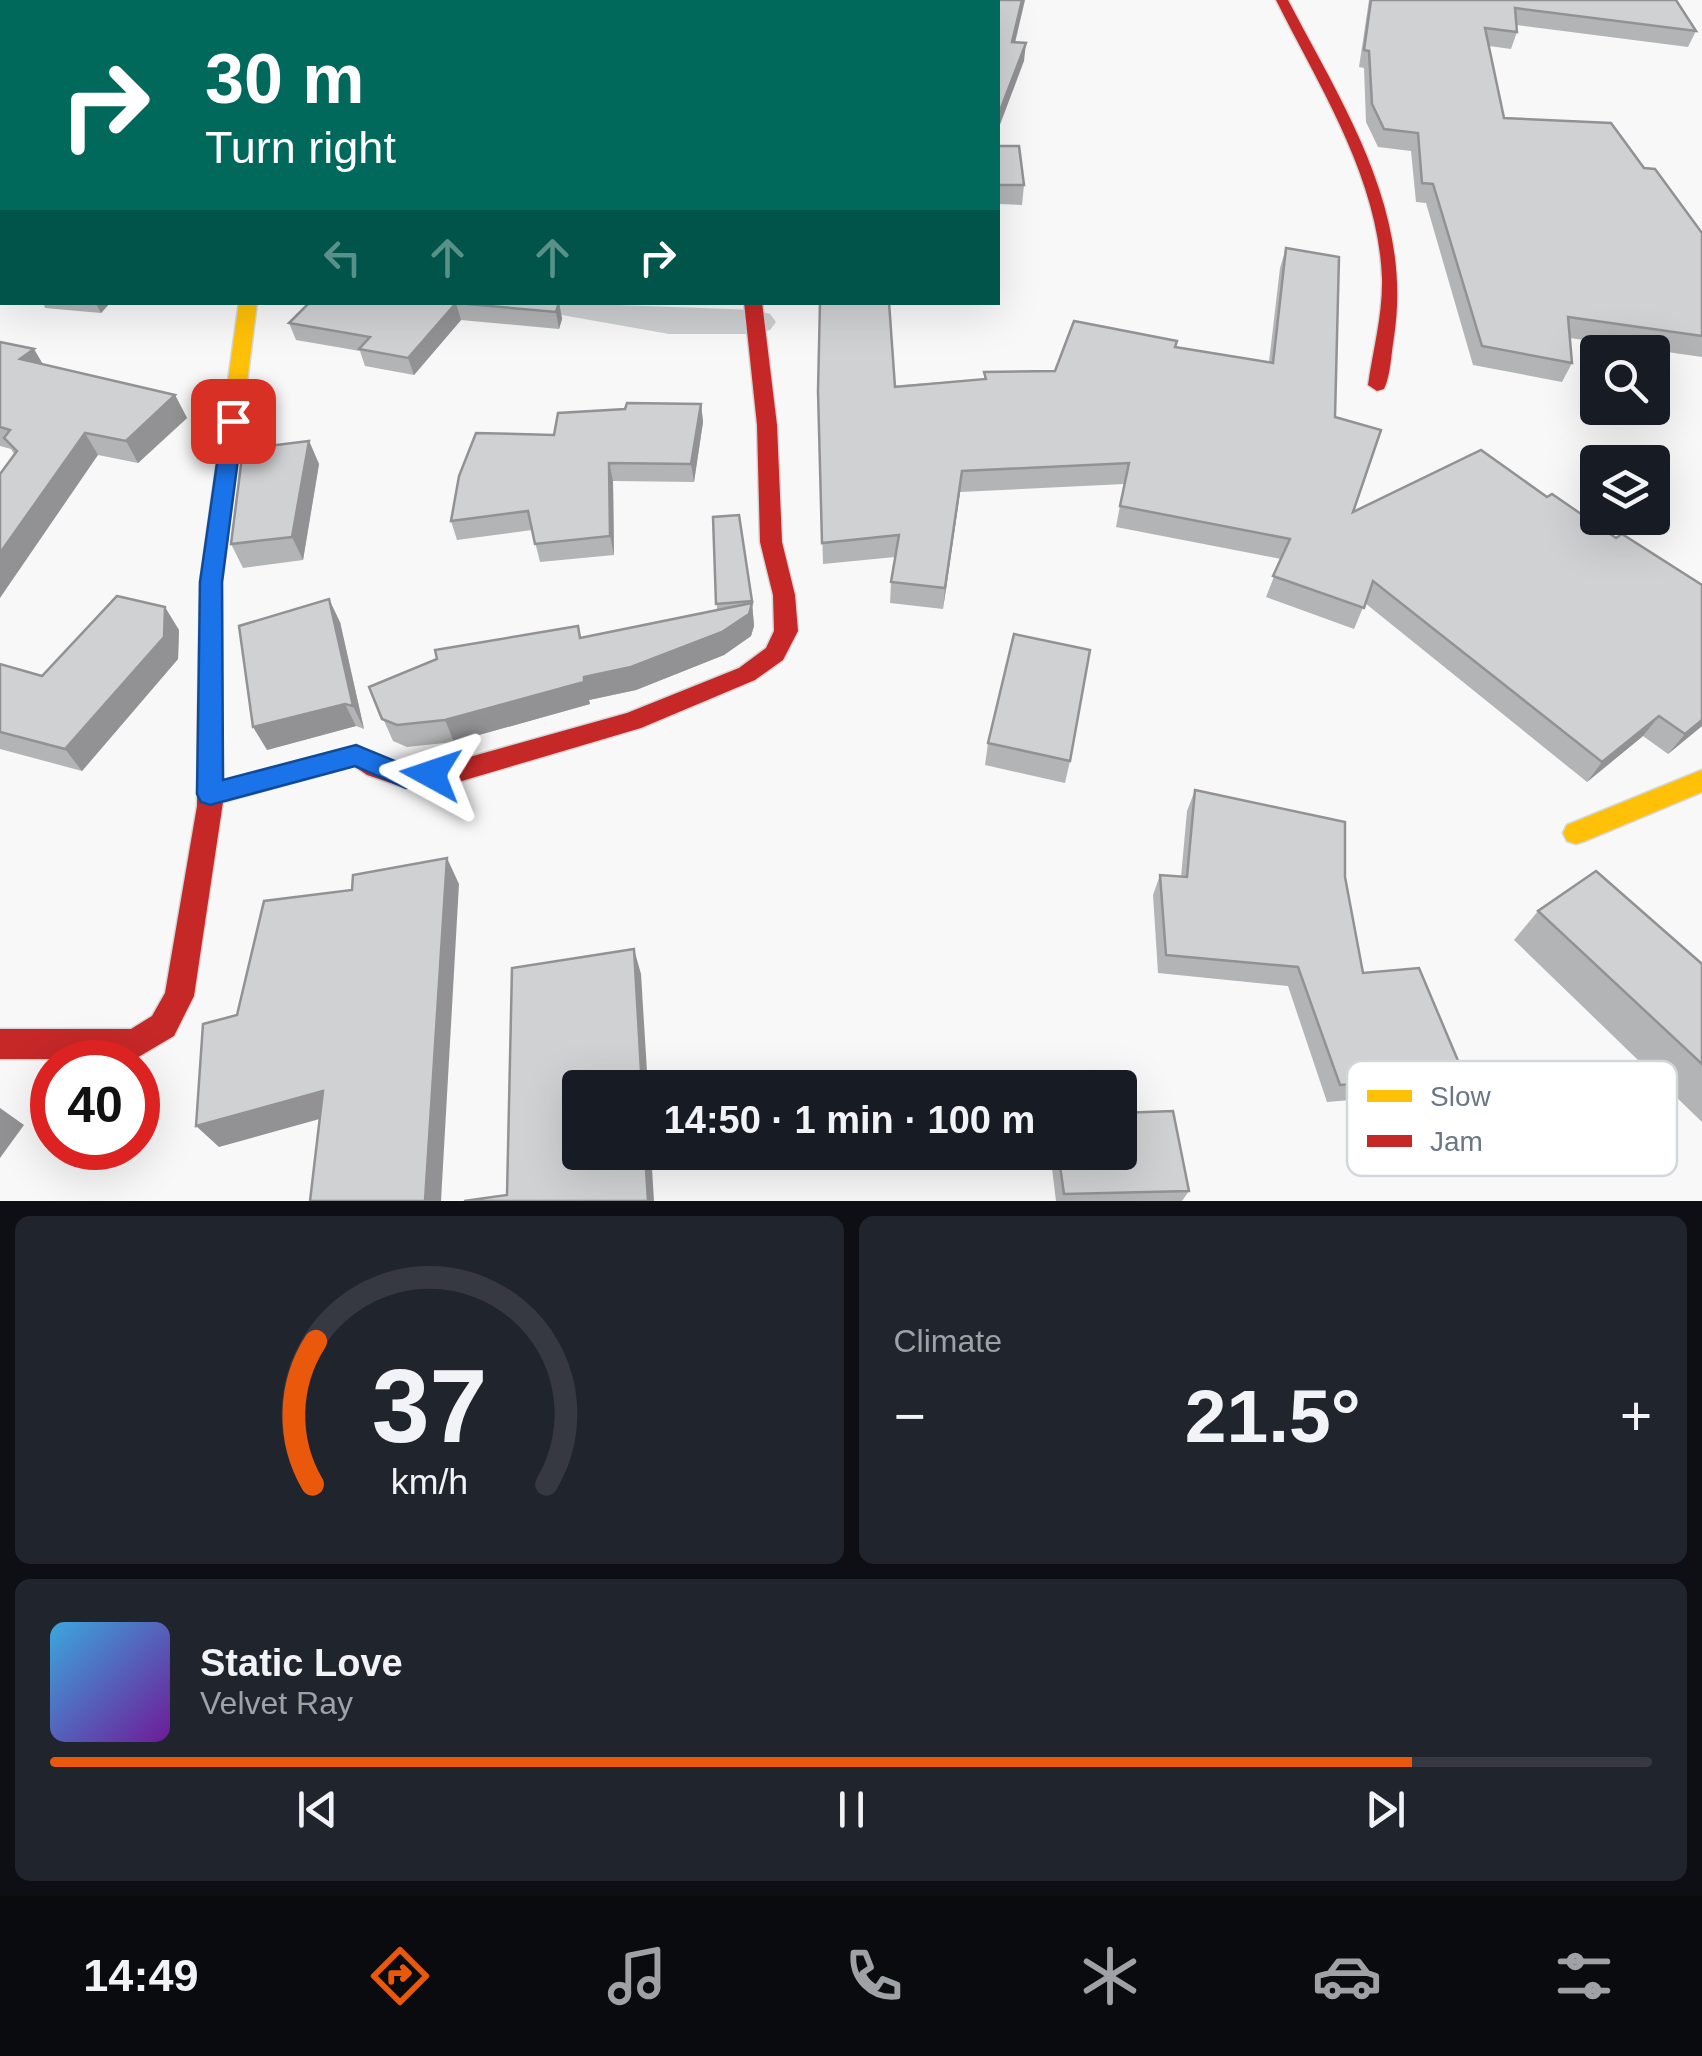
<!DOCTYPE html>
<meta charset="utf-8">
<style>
body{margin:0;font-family:Arial,sans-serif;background:#20242c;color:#f1f3f6;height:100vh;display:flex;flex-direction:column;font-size:38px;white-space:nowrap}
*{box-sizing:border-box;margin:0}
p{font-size:32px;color:#9ea1a6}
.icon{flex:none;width:55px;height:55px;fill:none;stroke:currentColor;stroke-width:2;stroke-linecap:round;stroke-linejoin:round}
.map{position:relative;height:1201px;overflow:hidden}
.sheet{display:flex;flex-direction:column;gap:15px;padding:15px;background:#0d0f14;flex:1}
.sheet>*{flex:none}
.banner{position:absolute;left:0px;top:0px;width:1000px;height:305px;box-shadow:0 10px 40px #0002;background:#00695c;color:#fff;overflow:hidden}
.fabs{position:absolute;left:1580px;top:335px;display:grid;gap:20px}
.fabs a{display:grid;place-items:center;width:90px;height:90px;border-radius:10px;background:#171b24;box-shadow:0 10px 40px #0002;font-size:50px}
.speed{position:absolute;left:30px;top:1040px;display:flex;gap:20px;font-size:50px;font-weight:700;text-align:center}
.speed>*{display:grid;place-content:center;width:130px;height:130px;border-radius:50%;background:#171b24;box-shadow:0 10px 40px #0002;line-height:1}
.speed .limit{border:15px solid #d22;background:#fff;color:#111}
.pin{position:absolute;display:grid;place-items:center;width:85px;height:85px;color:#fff;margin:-42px;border-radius:20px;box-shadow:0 5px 15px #0006}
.me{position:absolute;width:110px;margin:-55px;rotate:275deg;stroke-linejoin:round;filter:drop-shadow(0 0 8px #0008)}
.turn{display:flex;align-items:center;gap:35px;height:210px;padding:0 40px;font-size:45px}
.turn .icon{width:130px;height:130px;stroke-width:2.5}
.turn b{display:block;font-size:70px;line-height:85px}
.lanes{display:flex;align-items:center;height:95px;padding:0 40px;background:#0003;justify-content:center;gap:50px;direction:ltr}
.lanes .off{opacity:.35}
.big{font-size:75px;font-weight:800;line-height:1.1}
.sheet .card{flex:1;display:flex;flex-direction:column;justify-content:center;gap:15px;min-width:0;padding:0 35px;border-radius:15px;background:#20242c}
.sheet .dial{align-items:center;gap:0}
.dial svg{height:260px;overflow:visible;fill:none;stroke:#363941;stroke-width:7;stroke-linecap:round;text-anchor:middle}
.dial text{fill:#f1f3f6;stroke:none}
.song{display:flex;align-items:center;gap:30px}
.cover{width:120px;height:120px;border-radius:15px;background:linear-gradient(135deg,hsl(200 70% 55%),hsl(280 70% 35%))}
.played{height:10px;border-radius:5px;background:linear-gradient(90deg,#ea580c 85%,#363941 85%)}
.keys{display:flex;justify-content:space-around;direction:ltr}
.heat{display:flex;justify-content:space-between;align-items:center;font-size:55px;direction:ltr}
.sheet .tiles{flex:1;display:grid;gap:15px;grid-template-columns:1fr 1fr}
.card:last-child{grid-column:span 2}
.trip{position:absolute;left:562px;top:1070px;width:575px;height:100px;border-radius:10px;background:#171b24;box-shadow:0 10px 40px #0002;font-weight:800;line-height:100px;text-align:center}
.menu{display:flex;height:160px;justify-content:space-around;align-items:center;background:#090b0e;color:#9ea1a6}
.menu .icon{width:70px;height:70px}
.menu .active{color:#ea580c}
.menu b{font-size:45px;color:#f1f3f6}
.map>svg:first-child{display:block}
</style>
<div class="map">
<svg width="1702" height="1201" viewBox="0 0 1702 1201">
<rect width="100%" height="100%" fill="#f8f8f8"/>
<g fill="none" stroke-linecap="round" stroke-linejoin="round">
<defs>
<g id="slow">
<path d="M 239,302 L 257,302 L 222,582 L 222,705 L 219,712 L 201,712 L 198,705 L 200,582 Z"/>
<path d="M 1702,770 L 1702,792 L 1585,841 L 1576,844 L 1567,841 L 1563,833 L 1567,825 Z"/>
</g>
<g id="jam">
<path d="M 1276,0 L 1288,0 C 1344,107 1413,211 1394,337 C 1391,354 1391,374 1384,389 L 1377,391 L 1368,385 C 1373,350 1383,314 1382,278 C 1378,177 1320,88 1276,0 Z"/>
<path d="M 744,302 L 762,302 L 777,425 L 782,542 L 795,595 L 798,631 L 783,660 L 755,680 L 641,728 L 455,783 L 406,788 L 367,775 L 354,766 L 223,802 L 194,996 L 174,1036 L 135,1059 L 0,1059 L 0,1029 L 131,1029 L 152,1016 L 165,993 L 197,806 L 198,705 L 201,698 L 219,698 L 222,705 L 223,781 L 357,745 L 384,760 L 406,766 L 455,761 L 627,713 L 739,668 L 766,648 L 774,631 L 773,595 L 760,542 L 757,425 Z"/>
</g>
</defs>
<use href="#slow" stroke="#d5d6d7" stroke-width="3"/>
<use href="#jam" stroke="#d5d6d7" stroke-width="3"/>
<path fill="#cdcecf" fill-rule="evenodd" d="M 537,302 L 756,310 L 770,314 L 776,322 L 770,330 L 756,334 L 669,334 L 556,314 L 542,310 Z"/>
<use href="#slow" fill="#ffc107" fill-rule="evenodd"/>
<use href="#jam" fill="#c62828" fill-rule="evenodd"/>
</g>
<g fill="#b3b4b5">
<path d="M 1369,0 L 1676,0 L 1696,31 L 1688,47 L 1517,25 L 1517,32 L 1511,49 L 1489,46 L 1504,118 L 1644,168 L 1702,233 L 1702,357 L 1570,338 L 1572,363 L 1562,382 L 1473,365 L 1426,203 L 1416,202 L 1411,151 L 1378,147 L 1366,122 L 1364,68 L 1359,67 Z"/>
<path d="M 998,146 L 1024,185 L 1022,205 L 998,204 Z"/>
<path d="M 1286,248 L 1335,417 L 1353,512 L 1547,497 L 1616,538 L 1702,585 L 1702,726 L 1668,754 L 1643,736 L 1587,782 L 1365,603 L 1354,629 L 1266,597 L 1281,559 L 1116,527 L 1124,484 L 960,492 L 943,609 L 890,603 L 891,582 L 895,557 L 823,564 L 818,391 L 984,379 L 984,372 L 1055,371 L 1175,347 L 1269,362 L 1280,268 Z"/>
<path d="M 43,302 L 111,302 L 101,313 L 45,308 Z"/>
<path d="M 310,302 L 559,302 L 562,319 L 559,329 L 461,320 L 414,375 L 365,366 L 360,351 L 296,340 L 289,323 Z"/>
<path d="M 0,342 L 43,365 L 175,395 L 187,418 L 138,463 L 98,455 L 14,454 L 11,449 L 0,446 Z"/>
<path d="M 701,404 L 703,422 L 694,482 L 613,481 L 614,555 L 540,562 L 532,530 L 457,540 L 451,521 L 554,435 Z"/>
<path d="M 309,441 L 319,464 L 303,560 L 243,568 L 231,544 Z"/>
<path d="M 713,517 L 752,601 L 754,626 L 751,636 L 724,655 L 636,690 L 589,700 L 590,704 L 454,742 L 407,747 L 393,741 L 369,687 L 578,626 L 581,638 L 717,610 Z"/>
<path d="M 340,622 L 364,729 L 356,726 L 267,750 Z"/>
<path d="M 179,630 L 178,659 L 82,771 L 0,749 L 0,664 L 42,676 Z"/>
<path d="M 988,743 L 1070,761 L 1065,783 L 985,765 Z"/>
<path d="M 1195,790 L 1345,877 L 1363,973 L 1464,1075 L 1449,1092 L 1327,1102 L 1288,986 L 1158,973 L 1153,895 L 1160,875 L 1181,877 L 1187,811 Z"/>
<path d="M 1538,911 L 1702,964 L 1702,1122 L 1514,940 Z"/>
<path d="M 1050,1152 L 1120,1152 L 1189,1191 L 1182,1201 L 1056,1201 Z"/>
</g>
<g fill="#929294">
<path d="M 173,0 L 202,0 L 198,2 L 169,2 Z"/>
<path d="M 580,0 L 594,0 L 592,2 L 578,2 Z"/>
<path d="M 1022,0 L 1025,0 L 1011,60 L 1012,42 Z"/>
<path d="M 1026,43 L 1024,61 L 998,130 L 998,116 Z"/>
<path d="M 2,102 L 2,123 L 0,124 L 0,103 Z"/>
<path d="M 95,302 L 111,302 L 101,313 Z"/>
<path d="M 559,302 L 562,319 L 559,329 L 556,312 Z"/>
<path d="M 456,303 L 461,320 L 414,375 L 408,358 Z"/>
<path d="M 34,349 L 47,371 L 20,359 Z"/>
<path d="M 175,395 L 187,418 L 138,463 L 126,441 Z"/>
<path d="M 701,404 L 703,422 L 694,482 L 691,464 Z"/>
<path d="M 85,433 L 98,455 L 0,598 L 0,553 Z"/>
<path d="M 309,441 L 319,464 L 303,560 L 292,537 Z"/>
<path d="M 609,463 L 613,481 L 614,555 L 610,536 Z"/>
<path d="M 962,471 L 960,492 L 943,609 L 945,588 Z"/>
<path d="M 329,599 L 340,622 L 364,729 L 353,706 Z"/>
<path d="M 752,603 L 754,626 L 751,636 L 724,655 L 636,690 L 589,700 L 590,704 L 454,742 L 445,720 L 584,677 Z"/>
<path d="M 165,607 L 179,630 L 178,659 L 82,771 L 65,749 Z"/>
<path d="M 345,704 L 356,726 L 267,750 L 253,727 Z"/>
<path d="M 1659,716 L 1643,736 L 1587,782 L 1602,762 Z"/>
<path d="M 1702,720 L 1702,726 L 1668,754 L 1685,734 Z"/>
<path d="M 447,858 L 459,884 L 441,1201 L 425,1201 Z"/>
<path d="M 634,949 L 641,974 L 648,1088 L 642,1088 Z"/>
<path d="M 323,1091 L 341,1113 L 219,1147 L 196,1126 Z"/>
<path d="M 0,1108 L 24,1125 L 0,1158 Z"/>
<path d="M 645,1152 L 651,1152 L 654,1201 L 648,1201 Z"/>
</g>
<g fill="#d0d1d3" stroke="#929294" stroke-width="2.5">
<path d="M 28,0 L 173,0 L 169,2 L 25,2 Z"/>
<path d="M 206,0 L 580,0 L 578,2 L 204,2 Z"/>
<path d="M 595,0 L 672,0 L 672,2 L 594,2 Z"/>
<path d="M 688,0 L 806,0 L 806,2 L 686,2 Z"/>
<path d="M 813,0 L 1022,0 L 1012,42 L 1026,43 L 998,116 L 998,2 L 812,2 Z"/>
<path d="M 1371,0 L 1676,0 L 1696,31 L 1515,8 L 1517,32 L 1485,28 L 1504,118 L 1611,123 L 1644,168 L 1655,169 L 1702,233 L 1702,336 L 1568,317 L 1572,363 L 1482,346 L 1433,184 L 1422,183 L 1418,133 L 1384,129 L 1372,104 L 1369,51 L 1364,50 Z"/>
<path d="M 2,30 L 2,102 L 0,103 L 0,31 Z"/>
<path d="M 998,146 L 1019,146 L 1024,185 L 998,185 Z"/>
<path d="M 1286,248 L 1339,257 L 1335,417 L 1381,430 L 1353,512 L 1481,450 L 1547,497 L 1552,494 L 1616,538 L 1622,534 L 1702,585 L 1702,720 L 1685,734 L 1659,716 L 1602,762 L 1373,581 L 1364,608 L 1273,576 L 1290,539 L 1120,506 L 1129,463 L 962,471 L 945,588 L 891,582 L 899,535 L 822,543 L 818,391 L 820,302 L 889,302 L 895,387 L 986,379 L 984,372 L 1055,371 L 1074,321 L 1177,341 L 1175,347 L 1273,363 Z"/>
<path d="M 310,302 L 559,302 L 556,312 L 456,303 L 408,358 L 359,349 L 370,337 L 289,323 Z"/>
<path d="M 0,342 L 34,349 L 20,359 L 175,395 L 126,441 L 85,433 L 0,553 L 0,474 L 17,451 L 4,438 L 10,430 L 0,427 Z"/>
<path d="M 627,403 L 701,404 L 691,464 L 609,463 L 610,536 L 535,544 L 528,511 L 451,521 L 459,476 L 476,433 L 554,435 L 558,413 L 625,409 Z"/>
<path d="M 309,441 L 292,537 L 231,544 L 243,449 Z"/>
<path d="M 739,515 L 752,601 L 716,604 L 713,517 Z"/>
<path d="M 117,596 L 165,607 L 164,637 L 65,749 L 0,732 L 0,664 L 42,676 Z"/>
<path d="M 329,599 L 353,706 L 345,704 L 253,727 L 239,626 Z"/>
<path d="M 752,603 L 749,614 L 722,632 L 631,667 L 584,677 L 584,682 L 445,720 L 397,725 L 382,719 L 369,687 L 437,659 L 435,650 L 578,626 L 580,638 Z"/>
<path d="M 1014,634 L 1090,650 L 1070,761 L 988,743 Z"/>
<path d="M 1195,790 L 1345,822 L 1345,877 L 1363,973 L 1419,968 L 1464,1075 L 1340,1085 L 1298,967 L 1166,955 L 1160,875 L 1187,877 Z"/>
<path d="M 447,858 L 425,1201 L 310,1201 L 323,1091 L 196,1126 L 203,1024 L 237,1015 L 264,901 L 352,890 L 353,875 Z"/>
<path d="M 1596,871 L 1702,964 L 1702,1064 L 1538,911 Z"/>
<path d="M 634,949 L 642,1088 L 580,1088 L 580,1152 L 645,1152 L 648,1201 L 464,1201 L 507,1195 L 512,968 Z"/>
<path d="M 1173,1111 L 1189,1191 L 1064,1194 L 1058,1152 L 1120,1152 L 1120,1113 Z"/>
</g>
<path fill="#1a73e8" stroke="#114b97" stroke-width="2.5" d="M 233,415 L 243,421 L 222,582 L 223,780 L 356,745 L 407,766 L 440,767 L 444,774 L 440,782 L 406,788 L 355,766 L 210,805 L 201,802 L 197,794 L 200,582 L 223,421 Z"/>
<rect x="1347" y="1061" width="330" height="115" rx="15" fill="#fff" stroke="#d3d6db" stroke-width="2.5"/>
<rect x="1367" y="1090" width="45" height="12" fill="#ffc107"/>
<rect x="1367" y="1135" width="45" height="12" fill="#c62828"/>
<g font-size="28" fill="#6b7786">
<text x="1430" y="1106">Slow</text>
<text x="1430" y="1151">Jam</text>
</g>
</svg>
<div class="fabs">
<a><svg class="icon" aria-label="search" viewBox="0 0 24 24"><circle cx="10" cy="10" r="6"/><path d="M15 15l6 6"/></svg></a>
<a><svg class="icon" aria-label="layers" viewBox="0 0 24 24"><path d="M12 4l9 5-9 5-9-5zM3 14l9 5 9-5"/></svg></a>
</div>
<div class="speed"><div class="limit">40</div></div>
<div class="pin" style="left:233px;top:421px;background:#d93025"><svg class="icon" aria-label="arrive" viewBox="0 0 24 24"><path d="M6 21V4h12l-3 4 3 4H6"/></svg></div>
<svg class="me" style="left:431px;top:774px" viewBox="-20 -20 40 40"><path d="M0-17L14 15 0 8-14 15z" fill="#1a73e8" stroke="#fff" stroke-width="4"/></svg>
<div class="trip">14:50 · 1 min · 100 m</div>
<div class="banner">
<div class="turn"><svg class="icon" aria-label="right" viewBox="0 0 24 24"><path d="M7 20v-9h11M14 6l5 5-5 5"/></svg><div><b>30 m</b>Turn right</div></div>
<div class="lanes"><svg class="icon off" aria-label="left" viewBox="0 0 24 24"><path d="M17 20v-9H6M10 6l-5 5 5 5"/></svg><svg class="icon off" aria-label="ahead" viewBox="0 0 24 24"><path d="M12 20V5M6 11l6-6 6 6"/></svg><svg class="icon off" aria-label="ahead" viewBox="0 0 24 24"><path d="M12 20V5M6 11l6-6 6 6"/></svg><svg class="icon" aria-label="right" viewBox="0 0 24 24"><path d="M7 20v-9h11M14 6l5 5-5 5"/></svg></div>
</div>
</div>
<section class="sheet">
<div class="tiles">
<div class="card dial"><svg viewBox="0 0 100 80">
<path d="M14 69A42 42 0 1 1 86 69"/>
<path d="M14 69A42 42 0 0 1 15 25" stroke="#ea580c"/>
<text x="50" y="56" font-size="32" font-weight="700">37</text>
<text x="50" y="72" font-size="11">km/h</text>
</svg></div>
<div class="card"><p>Climate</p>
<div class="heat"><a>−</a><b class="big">21.5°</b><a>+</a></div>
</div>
<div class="card">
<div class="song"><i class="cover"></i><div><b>Static Love</b><p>Velvet Ray</p></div></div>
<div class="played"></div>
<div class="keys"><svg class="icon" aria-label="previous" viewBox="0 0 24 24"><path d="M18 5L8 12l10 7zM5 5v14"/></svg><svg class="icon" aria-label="pause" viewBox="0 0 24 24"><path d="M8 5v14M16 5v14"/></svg><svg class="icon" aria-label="next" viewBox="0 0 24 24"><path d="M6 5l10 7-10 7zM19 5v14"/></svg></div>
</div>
</div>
</section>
<nav class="menu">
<b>14:49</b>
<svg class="icon active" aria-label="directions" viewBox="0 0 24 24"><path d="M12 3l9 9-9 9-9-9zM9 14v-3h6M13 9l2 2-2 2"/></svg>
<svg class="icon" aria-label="music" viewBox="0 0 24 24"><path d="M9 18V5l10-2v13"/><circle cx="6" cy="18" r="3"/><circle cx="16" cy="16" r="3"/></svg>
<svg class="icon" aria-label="phone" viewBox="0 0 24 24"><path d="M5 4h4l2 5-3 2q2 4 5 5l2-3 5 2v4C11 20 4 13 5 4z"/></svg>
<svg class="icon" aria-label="climate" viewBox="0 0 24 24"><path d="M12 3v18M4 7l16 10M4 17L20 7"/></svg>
<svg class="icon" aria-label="car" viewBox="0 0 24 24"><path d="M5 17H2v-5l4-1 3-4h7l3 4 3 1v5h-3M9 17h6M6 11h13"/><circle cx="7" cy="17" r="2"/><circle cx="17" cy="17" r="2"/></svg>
<svg class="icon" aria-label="filters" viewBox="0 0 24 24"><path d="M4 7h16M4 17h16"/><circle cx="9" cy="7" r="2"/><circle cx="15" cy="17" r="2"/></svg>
</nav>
